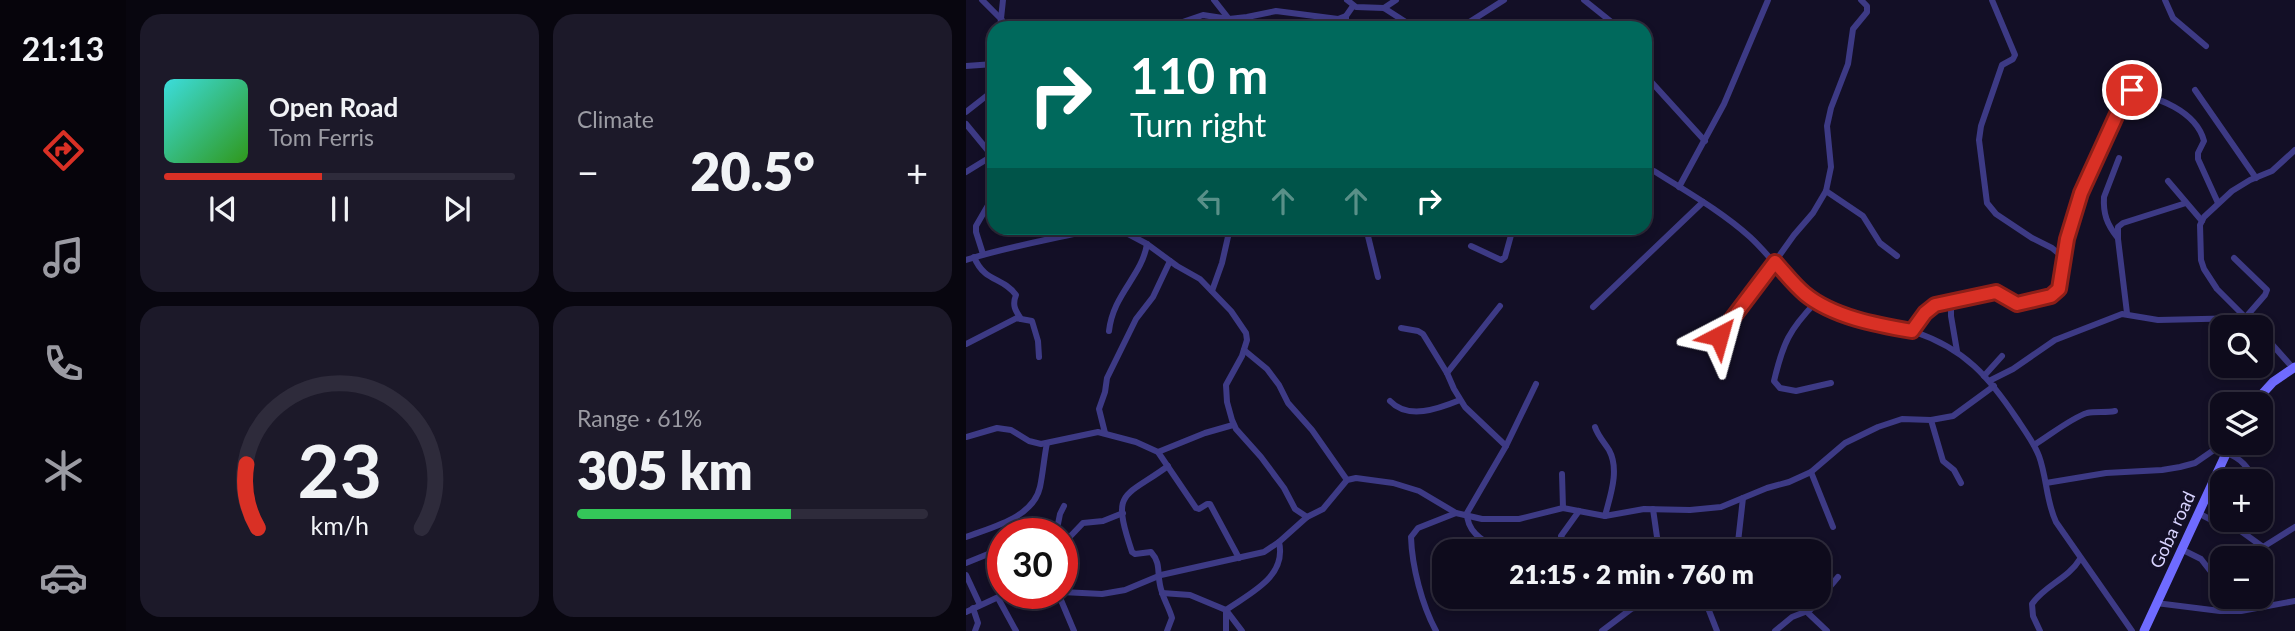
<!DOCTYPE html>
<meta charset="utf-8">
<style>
body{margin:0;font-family:Lato,sans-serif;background:#1c1929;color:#f1f3f6;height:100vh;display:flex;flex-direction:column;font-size:26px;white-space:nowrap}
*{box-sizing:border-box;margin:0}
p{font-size:23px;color:#9b9ba3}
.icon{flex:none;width:38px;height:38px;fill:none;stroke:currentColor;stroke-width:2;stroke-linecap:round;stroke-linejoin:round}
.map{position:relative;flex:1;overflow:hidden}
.sheet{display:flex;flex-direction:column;gap:14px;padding:14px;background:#08060f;width:840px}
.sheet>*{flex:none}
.guide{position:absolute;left:21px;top:21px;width:665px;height:214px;border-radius:21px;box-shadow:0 4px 10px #0003,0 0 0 2px #2e2b3b;background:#00695c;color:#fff;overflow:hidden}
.tools{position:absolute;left:1244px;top:315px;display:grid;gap:14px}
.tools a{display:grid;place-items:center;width:63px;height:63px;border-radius:14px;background:#0e0b1c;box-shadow:0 4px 10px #0003,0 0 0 2px #2e2b3b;font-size:35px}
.speed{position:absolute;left:21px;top:518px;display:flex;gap:14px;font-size:35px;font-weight:700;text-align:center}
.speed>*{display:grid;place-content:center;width:91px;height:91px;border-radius:50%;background:#0e0b1c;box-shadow:0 4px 10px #0003,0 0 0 2px #2e2b3b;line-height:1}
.speed .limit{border:10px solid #d22;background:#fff;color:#111}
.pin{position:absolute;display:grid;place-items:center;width:60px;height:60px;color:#fff;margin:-30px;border:4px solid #fff;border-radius:50%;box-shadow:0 2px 7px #0007}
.me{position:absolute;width:77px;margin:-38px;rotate:39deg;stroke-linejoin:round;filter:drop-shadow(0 0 5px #0008)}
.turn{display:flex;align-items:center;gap:24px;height:147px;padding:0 28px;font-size:32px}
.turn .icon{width:91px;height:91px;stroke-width:2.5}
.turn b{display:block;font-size:49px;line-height:60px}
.lanes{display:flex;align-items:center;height:66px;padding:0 28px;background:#0003;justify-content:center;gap:35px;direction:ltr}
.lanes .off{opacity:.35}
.big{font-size:52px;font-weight:800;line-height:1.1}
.sheet .card{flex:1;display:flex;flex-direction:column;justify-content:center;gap:10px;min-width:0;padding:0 24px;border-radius:21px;background:#1c1929}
.sheet .dial{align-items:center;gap:0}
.dial svg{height:182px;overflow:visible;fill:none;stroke:#2e2b3b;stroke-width:7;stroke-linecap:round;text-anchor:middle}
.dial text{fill:#f1f3f6;stroke:none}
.song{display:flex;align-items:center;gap:21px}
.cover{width:84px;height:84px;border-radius:10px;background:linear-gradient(135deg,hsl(180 70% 55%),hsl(110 70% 35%))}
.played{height:7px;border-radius:4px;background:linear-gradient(90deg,#d93025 45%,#2e2b3b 45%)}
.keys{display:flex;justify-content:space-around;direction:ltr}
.heat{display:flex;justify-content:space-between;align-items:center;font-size:38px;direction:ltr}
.charge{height:10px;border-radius:5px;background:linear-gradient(90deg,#34c759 61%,#2e2b3b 0)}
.sheet .tiles{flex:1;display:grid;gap:14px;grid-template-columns:repeat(2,1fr)}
.trip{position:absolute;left:466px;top:539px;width:399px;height:70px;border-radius:21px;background:#0e0b1c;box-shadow:0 4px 10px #0003,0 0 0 2px #2e2b3b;font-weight:800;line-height:70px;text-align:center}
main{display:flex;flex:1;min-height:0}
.tabs{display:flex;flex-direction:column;width:126px;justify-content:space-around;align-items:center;background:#06040b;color:#9b9ba3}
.tabs .icon{width:49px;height:49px}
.tabs .selected{color:#d93025}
.tabs b{font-size:32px;color:#f1f3f6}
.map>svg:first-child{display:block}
</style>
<main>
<nav class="tabs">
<b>21:13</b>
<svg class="icon selected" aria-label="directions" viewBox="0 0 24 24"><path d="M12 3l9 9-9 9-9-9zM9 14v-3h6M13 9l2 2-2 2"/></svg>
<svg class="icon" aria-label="music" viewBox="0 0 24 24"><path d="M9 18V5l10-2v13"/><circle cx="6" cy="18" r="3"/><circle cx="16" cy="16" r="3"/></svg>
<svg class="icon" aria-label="phone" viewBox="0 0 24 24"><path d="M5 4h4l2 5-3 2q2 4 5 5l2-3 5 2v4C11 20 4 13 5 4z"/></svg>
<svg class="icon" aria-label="climate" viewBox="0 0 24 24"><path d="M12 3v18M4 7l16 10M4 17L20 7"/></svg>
<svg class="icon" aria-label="car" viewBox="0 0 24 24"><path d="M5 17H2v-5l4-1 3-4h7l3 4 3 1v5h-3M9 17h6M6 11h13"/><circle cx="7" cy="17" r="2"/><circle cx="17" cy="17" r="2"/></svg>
</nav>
<section class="sheet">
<div class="tiles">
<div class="card">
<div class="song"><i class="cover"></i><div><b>Open Road</b><p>Tom Ferris</p></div></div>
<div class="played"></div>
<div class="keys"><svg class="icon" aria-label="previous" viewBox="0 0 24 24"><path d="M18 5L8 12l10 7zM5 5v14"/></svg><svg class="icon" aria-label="pause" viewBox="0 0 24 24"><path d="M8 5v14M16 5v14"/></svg><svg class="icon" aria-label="next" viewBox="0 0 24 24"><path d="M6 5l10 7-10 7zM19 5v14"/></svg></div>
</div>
<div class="card"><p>Climate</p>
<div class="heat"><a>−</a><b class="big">20.5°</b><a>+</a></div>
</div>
<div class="card dial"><svg viewBox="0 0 100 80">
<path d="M14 69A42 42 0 1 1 86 69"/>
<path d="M14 69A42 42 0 0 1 9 41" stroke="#d93025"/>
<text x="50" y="56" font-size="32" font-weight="700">23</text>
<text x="50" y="72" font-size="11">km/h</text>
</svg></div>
<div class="card"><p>Range · 61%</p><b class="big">305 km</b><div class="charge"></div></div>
</div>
</section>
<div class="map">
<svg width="1329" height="631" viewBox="0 0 1329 631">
<rect width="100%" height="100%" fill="#130f26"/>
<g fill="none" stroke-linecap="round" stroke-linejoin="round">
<g stroke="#3d3a85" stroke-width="6">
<path d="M 16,0 L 36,20"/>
<path d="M 248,0 L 263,19"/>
<path d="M 381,0 L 390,7 L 418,8 L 449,28"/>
<path d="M 618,0 L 653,28"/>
<path d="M 1026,0 L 1049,55 L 1047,59 L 1036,65 L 1015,126 L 1013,140 L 1021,203 L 1030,214 L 1066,238 L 1086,248 L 1098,258"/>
<path d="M 1199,0 L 1207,18 L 1240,46"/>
<path d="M 418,8 L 430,0"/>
<path d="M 380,16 L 380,28"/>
<path d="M 34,28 L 37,0"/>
<path d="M 199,28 L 237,15 L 263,19 L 281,17 L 310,11 L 372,19 L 380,16 L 387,6"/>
<path d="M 494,28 L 538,0"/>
<path d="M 0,66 L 28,64"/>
<path d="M 679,75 L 739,141"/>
<path d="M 1229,90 L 1290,178"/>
<path d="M 0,112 L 28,90"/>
<path d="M 0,124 L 28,158"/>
<path d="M 679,168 L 688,171 C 721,192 755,211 784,237 C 806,257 823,285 848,301 C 878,320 916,322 949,332 C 999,349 1023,377 1051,419 C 1059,431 1068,443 1073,456 C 1081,478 1080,501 1090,522 L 1166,631"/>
<path d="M 0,172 L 26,156"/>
<path d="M 1202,181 L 1236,221"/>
<path d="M 713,187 L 758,104 L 802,0"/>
<path d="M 860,191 L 897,216 L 914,243 L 931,256"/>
<path d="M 151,228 L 181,244 L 211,266 L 234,279 L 265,311 L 280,333 L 281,340 L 276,356 L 260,385 L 261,402 L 266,420 L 270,429 L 295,457 L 318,488 L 329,509 L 341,517"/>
<path d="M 400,228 L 412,277"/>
<path d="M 1151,237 C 1141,224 1137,214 1138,197 L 1153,158"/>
<path d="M 505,246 L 535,260 L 539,257 L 547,228"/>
<path d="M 17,254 L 10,232 L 10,226 L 28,195"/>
<path d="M 8,257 C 19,283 36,276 50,295 C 46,305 49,310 55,319 L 66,321 L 72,341 L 73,357"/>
<path d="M 0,260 C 43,246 89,239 133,228"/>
<path d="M 246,291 L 256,263 L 264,228"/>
<path d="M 985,301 L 985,316 L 991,351"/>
<path d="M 850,302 C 823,330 817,343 808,381 L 814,388 L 830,391 L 865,383"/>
<path d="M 627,307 L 737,202"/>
<path d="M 1161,313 L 1152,239 L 1152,227 L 1157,223 L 1220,203"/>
<path d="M 1289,327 L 1251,289 L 1238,269 L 1235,260 L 1234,225 L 1238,217 L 1266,191 L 1284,180 L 1306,171 L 1329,150"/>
<path d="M 435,328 L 452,331 L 457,334 L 481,373 L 488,389 L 499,407 L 540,446 L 501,513 C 501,533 518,541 534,551"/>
<path d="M 143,331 C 147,294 176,276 181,244"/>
<path d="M 946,331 L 959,313 L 969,305 L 1030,292 C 1037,294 1039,298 1045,302 C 1056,309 1082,299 1091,292 L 1101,239 L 1115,193 L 1164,90 C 1191,98 1230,110 1238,141 L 1232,153 L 1232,159 L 1252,203"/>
<path d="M 1295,332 L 1327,368"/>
<path d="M 753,336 L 788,291 L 828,235 L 847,213 L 860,191 L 865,167 L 861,126 L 865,108 L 882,64 L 887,29 L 901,12 L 901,6 L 895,0"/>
<path d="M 0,344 L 51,318 L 55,319"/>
<path d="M 278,350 L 301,369 L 313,385 L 322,403 L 346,430 L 381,480"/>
<path d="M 481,373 L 534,306"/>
<path d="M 1018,376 L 1036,356"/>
<path d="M 1023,381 L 1047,369 L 1089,340 L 1156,314 L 1192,320 L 1279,318 L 1299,295 L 1301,290 L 1268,258"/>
<path d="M 424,401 C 442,420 472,409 494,400"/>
<path d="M 965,420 L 977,461 L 988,470 L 995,483"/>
<path d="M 629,427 C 632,436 638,442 643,450 C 654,470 644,496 639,516"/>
<path d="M 139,433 L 133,409 L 139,392 L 141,378 L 170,319 L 187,297 L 204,261"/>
<path d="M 0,437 L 31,428 L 45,430 L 63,441 L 75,444 L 132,432 L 170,442 L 192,452 L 230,508 L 233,509 L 241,504 L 244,504 L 273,558"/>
<path d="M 1068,445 C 1083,436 1105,418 1121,413 C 1130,411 1140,413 1149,411"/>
<path d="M 540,446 L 570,384"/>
<path d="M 192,452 L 239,433 L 267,425"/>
<path d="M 1260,453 C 1275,458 1282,467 1289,481"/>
<path d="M 845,472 L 867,527"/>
<path d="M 596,474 L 597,508"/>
<path d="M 1080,483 L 1140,473 L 1196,470 L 1214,467 L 1229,463 L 1258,443"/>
<path d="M 687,509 L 693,551"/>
<path d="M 1232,513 L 1257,526 L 1272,529 L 1297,547 L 1329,527"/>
<path d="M 90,534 L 94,514 L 98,506"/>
<path d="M 0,537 C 26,527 67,518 74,487 C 77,473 78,458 81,443"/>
<path d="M 96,545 L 117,523 L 137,521 L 157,513"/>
<path d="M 1215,549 L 1235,559 L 1256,586"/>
<path d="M 609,551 L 599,544 L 595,536 L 613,511"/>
<path d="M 771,551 L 777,498"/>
<path d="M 0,563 L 37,548"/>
<path d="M 0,575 L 14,605"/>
<path d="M 96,592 L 136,594 L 159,590 L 195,575 L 298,552 L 313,542 L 341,517 L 357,509 L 381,480 L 390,478 L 427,483 L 453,491 L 490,513 L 516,519 L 553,519 L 597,508 L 639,516 L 678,509 L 724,510 L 755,507 L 801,488 L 823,482 L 845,472 L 879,443 L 912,427 L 936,419 L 965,420 L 987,416 L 1028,386"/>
<path d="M 92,593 L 108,631"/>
<path d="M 196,593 L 224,595 L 260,610 L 276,631"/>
<path d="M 659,597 L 668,608"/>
<path d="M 717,597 L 721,597"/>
<path d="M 733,597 L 742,608 L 751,631"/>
<path d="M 1262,597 L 1264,611"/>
<path d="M 32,598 L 50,631"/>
<path d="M 1190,603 L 1254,611 L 1275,611 L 1329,601"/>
<path d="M 7,608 L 12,623 L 9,631"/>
<path d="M 0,612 L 41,593"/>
<path d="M 841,612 L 861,631"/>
<path d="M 201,631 L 206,618 C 203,607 196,597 194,585 C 191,572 195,563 185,552 L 169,554 L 166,552 C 145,489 157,499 202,466"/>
<path d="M 260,631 L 260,610 C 284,593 321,577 313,542"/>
<path d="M 470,631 C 456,605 446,567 445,537 L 452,528 L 490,513"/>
<path d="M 636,631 L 681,597"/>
<path d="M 809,631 L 826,617 L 844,610 L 872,577"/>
<path d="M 1074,631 L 1067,616 L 1066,604 C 1079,585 1102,579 1114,559"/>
</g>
<g stroke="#6f6bff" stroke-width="9">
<path d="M 1287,404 L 1307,382 L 1329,367"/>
<path d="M 1178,631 L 1265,443"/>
</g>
</g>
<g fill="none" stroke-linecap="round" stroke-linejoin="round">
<defs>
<path id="route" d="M 753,336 L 809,262 C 819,273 828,285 839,294 C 867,317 911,325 946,331 L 959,313 L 969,305 L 1030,292 L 1051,304 L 1085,296 L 1093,289 L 1101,239 L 1115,193 L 1162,90 L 1166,90"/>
</defs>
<use href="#route" stroke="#8d1f18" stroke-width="18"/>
<use href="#route" stroke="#d93025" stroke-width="12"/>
</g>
<g text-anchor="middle" stroke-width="7" stroke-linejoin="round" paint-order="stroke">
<g font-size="18" fill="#d9d4ff" stroke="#130f26">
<text transform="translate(1207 530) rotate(-65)" y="6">Goba road</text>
</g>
</g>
</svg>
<div class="tools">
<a><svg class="icon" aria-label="search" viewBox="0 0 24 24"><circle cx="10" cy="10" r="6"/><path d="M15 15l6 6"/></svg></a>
<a><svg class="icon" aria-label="layers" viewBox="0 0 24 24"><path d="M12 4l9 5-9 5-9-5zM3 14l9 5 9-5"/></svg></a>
<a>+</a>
<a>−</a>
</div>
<div class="speed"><div class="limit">30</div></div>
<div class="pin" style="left:1166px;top:90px;background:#d93025"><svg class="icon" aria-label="arrive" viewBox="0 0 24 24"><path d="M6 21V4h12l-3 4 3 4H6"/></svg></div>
<svg class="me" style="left:753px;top:336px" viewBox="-20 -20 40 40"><path d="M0-17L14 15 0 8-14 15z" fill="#d93025" stroke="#fff" stroke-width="4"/></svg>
<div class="trip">21:15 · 2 min · 760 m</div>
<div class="guide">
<div class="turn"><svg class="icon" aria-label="right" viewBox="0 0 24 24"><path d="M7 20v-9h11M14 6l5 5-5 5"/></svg><div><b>110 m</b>Turn right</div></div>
<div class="lanes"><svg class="icon off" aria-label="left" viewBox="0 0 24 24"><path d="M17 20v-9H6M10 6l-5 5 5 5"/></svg><svg class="icon off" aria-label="ahead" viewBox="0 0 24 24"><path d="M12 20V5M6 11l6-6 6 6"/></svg><svg class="icon off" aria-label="ahead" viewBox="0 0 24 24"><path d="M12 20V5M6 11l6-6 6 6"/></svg><svg class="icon" aria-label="right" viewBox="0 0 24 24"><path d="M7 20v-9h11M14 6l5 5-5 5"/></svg></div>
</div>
</div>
</main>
